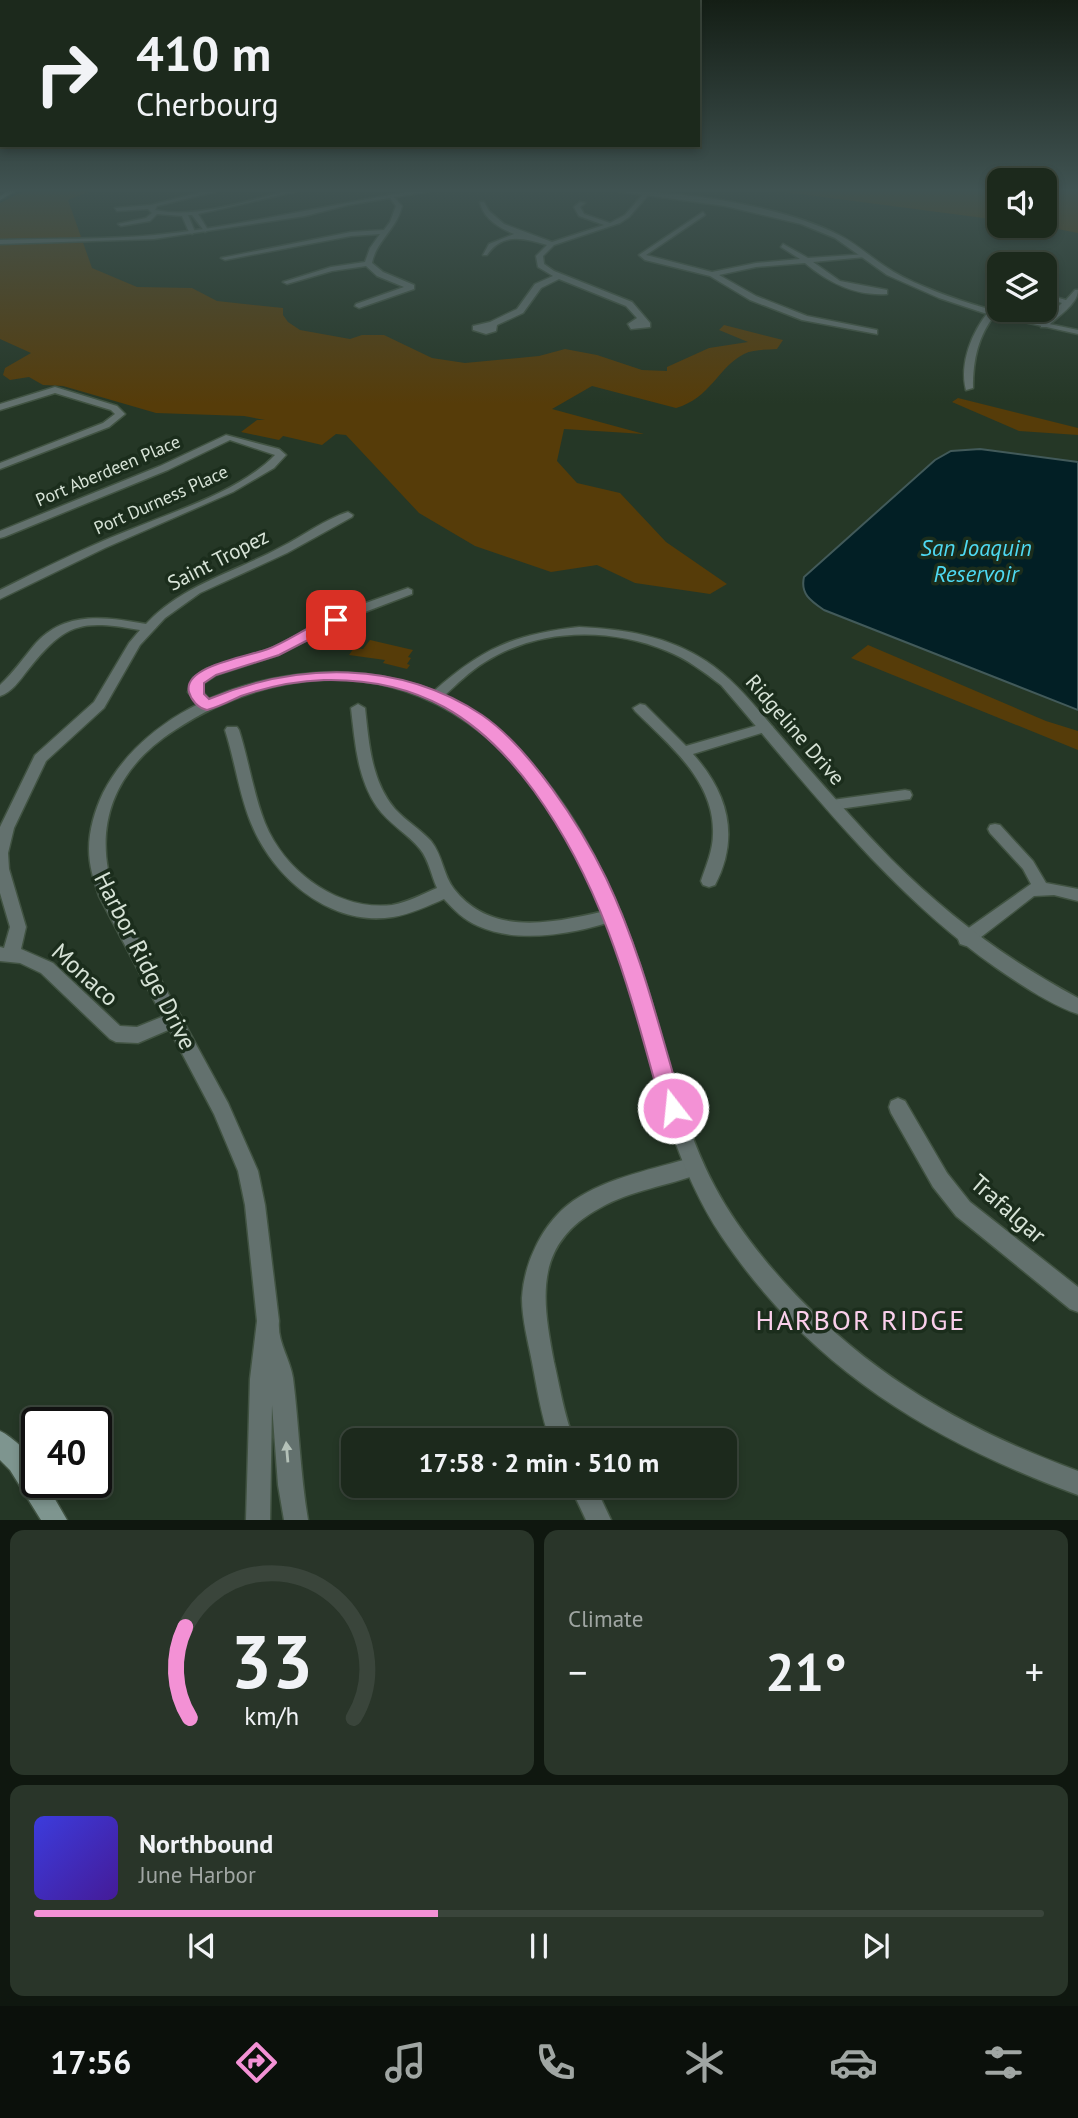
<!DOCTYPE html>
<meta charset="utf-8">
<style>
body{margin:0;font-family:"PT Sans",sans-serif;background:#293529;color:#f1f3f6;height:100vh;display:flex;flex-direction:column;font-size:26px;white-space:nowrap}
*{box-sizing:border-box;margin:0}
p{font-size:23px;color:#a0a6a3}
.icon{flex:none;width:38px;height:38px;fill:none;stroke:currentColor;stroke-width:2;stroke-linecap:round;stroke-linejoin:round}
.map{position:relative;height:1520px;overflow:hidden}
.side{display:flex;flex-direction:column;gap:10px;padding:10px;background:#0f170f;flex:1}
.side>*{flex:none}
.guide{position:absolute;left:0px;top:0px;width:700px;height:147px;box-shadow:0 4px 10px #0003,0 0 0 2px #3a453b;background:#1c291c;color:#f1f3f6;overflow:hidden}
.buttons{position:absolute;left:987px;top:168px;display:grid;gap:14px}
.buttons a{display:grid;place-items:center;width:70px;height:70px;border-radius:14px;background:#1c291c;box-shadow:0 4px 10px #0003,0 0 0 2px #3a453b;font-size:35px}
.speed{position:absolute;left:21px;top:1407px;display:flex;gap:14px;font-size:35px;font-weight:700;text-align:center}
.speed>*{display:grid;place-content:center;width:91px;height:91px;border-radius:50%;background:#1c291c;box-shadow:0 4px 10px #0003,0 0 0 2px #3a453b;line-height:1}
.speed .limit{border:4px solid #111;border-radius:10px;background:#fff;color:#111}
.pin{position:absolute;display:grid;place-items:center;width:60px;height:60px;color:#fff;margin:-30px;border-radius:14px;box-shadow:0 4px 10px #0006}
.me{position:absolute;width:77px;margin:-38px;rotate:344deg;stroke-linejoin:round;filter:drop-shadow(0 0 5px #0008)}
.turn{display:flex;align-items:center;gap:24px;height:147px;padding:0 21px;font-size:32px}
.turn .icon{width:91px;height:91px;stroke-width:2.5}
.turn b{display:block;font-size:49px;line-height:60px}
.big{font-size:52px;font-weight:700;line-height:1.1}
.side .tile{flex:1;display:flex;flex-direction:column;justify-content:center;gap:10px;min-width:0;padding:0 24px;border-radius:14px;background:#293529}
.side .dial{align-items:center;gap:0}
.dial svg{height:182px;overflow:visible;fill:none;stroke:#3a453b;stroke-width:7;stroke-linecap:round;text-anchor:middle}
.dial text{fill:#f1f3f6;stroke:none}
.song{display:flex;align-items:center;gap:21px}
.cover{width:84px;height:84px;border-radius:10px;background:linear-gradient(135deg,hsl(240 70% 55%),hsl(260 70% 35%))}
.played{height:7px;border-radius:4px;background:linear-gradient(90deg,#f391d5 40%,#3a453b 40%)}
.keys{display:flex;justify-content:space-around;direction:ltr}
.heat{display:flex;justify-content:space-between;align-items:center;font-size:38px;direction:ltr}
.side .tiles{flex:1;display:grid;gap:10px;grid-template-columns:1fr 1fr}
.tile:last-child{grid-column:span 2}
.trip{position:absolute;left:341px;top:1428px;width:396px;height:70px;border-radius:14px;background:#1c291c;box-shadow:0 4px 10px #0003,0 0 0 2px #3a453b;font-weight:700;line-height:70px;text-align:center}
.menu{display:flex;height:112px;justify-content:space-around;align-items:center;background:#0b100b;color:#a0a6a3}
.menu .icon{width:49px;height:49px}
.menu .selected{color:#f391d5}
.menu b{font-size:32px;color:#f1f3f6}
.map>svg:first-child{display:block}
</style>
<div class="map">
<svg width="1078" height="1520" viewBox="0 0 1078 1520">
<rect width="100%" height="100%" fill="#253726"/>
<g fill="#563c09">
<path d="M 24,191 L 90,191 L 68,200 L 92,268 L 137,287 L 192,288 L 217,301 L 283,308 L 283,315 L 288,322 L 300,330 L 350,339 L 362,335 L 384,335 L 432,358 L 465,363 L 539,356 L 565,349 L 597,355 L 642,370 L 667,371 L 667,367 L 709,348 L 748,342 L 719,330 L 724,325 L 783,340 L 777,349 C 766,350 754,349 744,354 C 718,367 711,398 676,408 L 592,386 L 552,409 L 644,434 L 564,429 L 557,461 L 577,483 L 620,493 L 666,542 L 727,584 L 710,594 L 635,583 L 597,565 L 551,572 L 475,546 L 419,513 L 346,435 L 336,434 L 322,445 L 283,436 L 279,440 L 241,432 L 257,420 L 265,420 L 244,416 L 156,413 L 63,386 L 43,385 L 29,377 L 10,380 L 3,375 L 5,368 L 31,353 L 0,339 L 0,203 Z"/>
<path d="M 777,191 L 999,191 L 999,220 Z"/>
<path d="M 1045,191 L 1078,191 L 1078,233 L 1042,226 L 1045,226 Z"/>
<path d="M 958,398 L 1078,428 L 1078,435 L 1019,431 L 952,402 Z"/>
<path d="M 370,640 L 413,650 L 408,657 L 411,658 L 407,664 L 410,665 L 407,669 L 383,663 L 385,660 L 349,655 L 354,648 L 363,649 Z"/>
<path d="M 868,645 L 1046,721 L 1078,731 L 1078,750 L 851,658 Z"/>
</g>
<path fill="#021f25" stroke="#425a5a" stroke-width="2" d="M 980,449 L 1078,462 L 1078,710 L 824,610 C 811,601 800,594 804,577 L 935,460 L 951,451 Z"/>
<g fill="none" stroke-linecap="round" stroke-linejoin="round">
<defs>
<g id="minor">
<path d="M 205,191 L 218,191 L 157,206 L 155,210 C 193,219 248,201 286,191 L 298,191 L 198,214 L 208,230 L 205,232 L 192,215 L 188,215 L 195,232 L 192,234 L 189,232 L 182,216 L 157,214 L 150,221 L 121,226 L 118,224 L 146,218 L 152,213 L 148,209 L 117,211 L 115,208 L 151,205 Z"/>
<path d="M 644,193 L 649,194 L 629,217 L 620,223 L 554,245 L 543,256 L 544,264 L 554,271 L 632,302 L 650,323 L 650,327 L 631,329 L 628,324 L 637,318 L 626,306 L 559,279 L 541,288 L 523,313 L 497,325 L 496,331 L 486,334 L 473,330 L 473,326 L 490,322 L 517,309 L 535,284 L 553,276 L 538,267 L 536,256 L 547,245 C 524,238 503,232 487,255 L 483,255 L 489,244 L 514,234 C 499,228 483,218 480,202 L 484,202 L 489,211 L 504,224 L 552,242 L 604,225 L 579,216 L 574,207 L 580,202 L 585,203 L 580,207 L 584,214 L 610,223 L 625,215 Z"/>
<path d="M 388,195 L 392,195 L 402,206 C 397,229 376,241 372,263 L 383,272 L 414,285 L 414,289 L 359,308 L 355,306 L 356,304 L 404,287 L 377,276 L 366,266 L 332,271 L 287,284 L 283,282 L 331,267 L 365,262 L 370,248 L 380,234 L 351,236 L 225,260 L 221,258 L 351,232 L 384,230 L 390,222 L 396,206 Z"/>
<path d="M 703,212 L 705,215 L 646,255 L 712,272 L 756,263 L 800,259 L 781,247 L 783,244 L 808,258 L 867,254 L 865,257 L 813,262 L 840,281 L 887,290 L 887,294 C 855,296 829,283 805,263 L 756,267 L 719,275 L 756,296 L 807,316 L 877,330 L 877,334 L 802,320 L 750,300 L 710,276 L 645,260 L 639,255 Z"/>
<path d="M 999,272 L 999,285 L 990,280 L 991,275 Z"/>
<path d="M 1075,290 L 1078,290 C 1078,304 1058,316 1047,327 L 1041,327 L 1041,323 L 1062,303 L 1045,298 L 1045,294 L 1066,300 Z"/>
<path d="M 989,311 L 996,313 C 978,336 973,359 973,388 L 966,390 C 959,363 972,332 989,311 Z"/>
<path d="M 55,387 L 117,406 L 125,414 L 109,427 L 0,469 L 0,463 L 103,423 L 115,414 L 111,410 L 55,393 L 0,410 L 0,404 Z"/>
<path d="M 226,435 L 279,449 L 286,455 L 274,468 L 233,492 L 105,548 L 0,599 L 0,590 C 42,569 84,548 127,531 C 174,511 239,492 275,455 L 230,440 L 168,470 L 4,537 L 0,538 L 0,531 L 160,466 Z"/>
<path d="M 348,512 L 353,515 L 352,517 L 287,553 L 200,593 L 165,618 L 140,645 L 104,708 L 46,761 L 14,828 L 8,853 L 9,869 L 26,927 L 21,949 L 53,963 L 120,1026 L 137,1027 L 174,1012 L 180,1015 L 183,1020 L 180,1025 L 138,1043 L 116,1042 L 110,1039 L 41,973 L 20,963 L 0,961 L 0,947 L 4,948 L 10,927 L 0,893 L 0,827 L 35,755 L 94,702 L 129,643 L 140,630 C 80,619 65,623 27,671 C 20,680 12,692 0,696 L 0,685 C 14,672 24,657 36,643 C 66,610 107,617 146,624 C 182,585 235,572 281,547 C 303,536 325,519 348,512 Z"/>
<path d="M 408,588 L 412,590 L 412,594 L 357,615 L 278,655 L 216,675 L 204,683 L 202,691 L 214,705 L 212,708 L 202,708 L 188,692 L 193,678 L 206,669 L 270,649 L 349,609 Z"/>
<path d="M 358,704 L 365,708 C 369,743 371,781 395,809 C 406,821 420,829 431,841 C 443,856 443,875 454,889 C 494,940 560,921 614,909 L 620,911 L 622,915 L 620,919 C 578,933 520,945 478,926 C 464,920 454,910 444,899 C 428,906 411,914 393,917 C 331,927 273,878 251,823 C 239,794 235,761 225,730 L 227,727 L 237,727 L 239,730 C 249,761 253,793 265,823 C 285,872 338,911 392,905 C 408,902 423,894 437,888 C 431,875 429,860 420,849 C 407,833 389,824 377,807 C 357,778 355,742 351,708 Z"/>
<path d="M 640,704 L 645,705 L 686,746 L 766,723 L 773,727 L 771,730 L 693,754 C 728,793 740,837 715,885 L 709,887 L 703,885 L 701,881 C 706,866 713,850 713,834 C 715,781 669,745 635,711 L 633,708 Z"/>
<path d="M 905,790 L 910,791 L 912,795 L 910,799 L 832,810 L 827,809 L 825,805 L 827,801 L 832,800 Z"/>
<path d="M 995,824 L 1000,825 L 1033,861 L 1046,883 L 1078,889 L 1078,901 L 1054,895 L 1034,896 L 972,944 L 966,946 L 960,944 L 958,939 L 960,934 L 1031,884 L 1023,869 L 990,833 L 988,829 L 990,825 Z"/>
<path d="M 898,1098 L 905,1101 L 947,1173 L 970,1202 L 1078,1287 L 1078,1312 L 1070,1309 L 956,1216 L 933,1187 L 891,1113 L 889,1107 L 891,1101 Z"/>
<path d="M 694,1157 L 701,1159 L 704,1166 L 701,1173 C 668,1186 631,1190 600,1208 C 533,1244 542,1299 554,1362 C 560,1388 564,1415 574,1440 L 550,1440 C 541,1415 537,1388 532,1362 C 528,1341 522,1320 522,1298 C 524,1262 543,1222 573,1201 C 608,1177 654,1169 694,1157 Z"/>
<path d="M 570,1486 L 595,1486 L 611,1520 L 586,1520 Z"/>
</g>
<g id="tertiary">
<path d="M 413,191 L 431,191 L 348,205 L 305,216 L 154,239 L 0,244 L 0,240 C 51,238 104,240 155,235 C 242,226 327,205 413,191 Z"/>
<path d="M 616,191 C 682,191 780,205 839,235 C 855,243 868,255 883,265 C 896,274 910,281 925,287 C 974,308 1026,319 1078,330 L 1078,334 L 984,313 L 939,298 L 887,275 L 835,238 L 801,224 L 725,206 Z"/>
<path d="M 579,627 C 624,629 668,636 706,661 C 737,681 760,713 784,740 C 819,781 854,821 891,859 C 948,916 1007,960 1078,998 L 1078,1014 C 1049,1004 1020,984 995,967 C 887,891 806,784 721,685 C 704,672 687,659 667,651 C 609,627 539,628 485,662 C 470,671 457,684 444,696 C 554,751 612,875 647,987 C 668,1055 682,1125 715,1187 C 733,1221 758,1253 783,1281 C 866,1373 963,1429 1078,1471 L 1078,1495 C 931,1441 811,1369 722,1237 C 673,1164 655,1075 631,992 C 608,911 574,829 517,766 C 481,727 440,699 388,686 C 316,668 237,689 175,730 C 114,769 91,827 115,896 L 228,1103 L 258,1171 L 265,1205 L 279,1321 C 277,1342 290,1358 293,1378 C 299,1425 300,1473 308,1520 L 284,1520 L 278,1485 L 272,1405 L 270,1520 L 246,1520 L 250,1379 L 257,1321 L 245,1205 L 238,1171 L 214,1114 L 99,896 C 94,881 89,866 89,849 C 89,830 95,810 103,793 C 152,697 293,655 393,679 C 407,682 421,685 434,691 C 482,648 515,634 579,627 Z"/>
</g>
<g id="secondary">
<path d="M 8,191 L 16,191 L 0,200 L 0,196 Z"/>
<path d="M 0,1431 C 13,1437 33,1456 37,1470 C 38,1474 37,1478 37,1482 L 45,1482 L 67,1520 L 41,1520 L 10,1470 L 0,1460 Z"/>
</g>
</defs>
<use href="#minor" stroke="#415342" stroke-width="3"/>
<use href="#tertiary" stroke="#415342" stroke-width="3"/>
<use href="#secondary" stroke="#415342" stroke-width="3"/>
<use href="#minor" fill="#63716e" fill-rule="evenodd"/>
<use href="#tertiary" fill="#63716e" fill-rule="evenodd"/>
<use href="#secondary" fill="#7e958f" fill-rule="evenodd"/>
</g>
<defs><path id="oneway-solid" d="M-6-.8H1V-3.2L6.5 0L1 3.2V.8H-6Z" transform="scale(1.75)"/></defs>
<use fill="#b4c1b8" href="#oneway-solid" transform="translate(287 1452) rotate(-95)"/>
<linearGradient id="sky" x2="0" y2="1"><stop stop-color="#141e15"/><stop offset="0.47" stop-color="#405352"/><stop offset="1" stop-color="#405352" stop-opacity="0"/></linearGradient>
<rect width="1078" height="404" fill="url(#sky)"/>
<path fill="#f391d5" stroke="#9e5e8a" stroke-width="2" d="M 336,616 L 341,617 L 341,623 L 279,655 L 216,675 L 204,683 L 204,694 L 209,699 C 298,662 399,660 482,715 C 530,748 580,825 606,878 C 641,951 660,1031 683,1108 L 680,1115 L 673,1118 L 665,1115 L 662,1108 C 630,993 605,889 534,791 C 480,717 418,678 324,680 C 297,681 267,687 241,696 C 230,701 219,707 207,710 C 198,708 191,700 189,692 C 182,666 250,656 268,649 C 291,640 312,623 336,616 Z"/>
<g text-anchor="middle" stroke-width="7" stroke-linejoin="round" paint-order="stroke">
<g font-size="18" fill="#d7e3d7" stroke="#1b2d1c">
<text transform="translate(108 471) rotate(-23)" y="6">Port Aberdeen Place</text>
<text transform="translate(161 500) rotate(-24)" y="6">Port Durness Place</text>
</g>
<g font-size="21" fill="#d7e3d7" stroke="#1b2d1c">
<text transform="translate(218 560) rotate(-27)" y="7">Saint Tropez</text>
<text transform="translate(795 730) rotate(49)" y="7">Ridgeline Drive</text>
</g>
<g font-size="23" font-style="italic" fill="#4ed9f2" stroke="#1b2d1c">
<text x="976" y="556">San Joaquin<tspan x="976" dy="26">Reservoir</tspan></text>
</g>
<g font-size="24" fill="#d7e3d7" stroke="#1b2d1c">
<text transform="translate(145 961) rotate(63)" y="8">Harbor Ridge Drive</text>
<text transform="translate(85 975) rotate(42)" y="8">Monaco</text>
<text transform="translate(1008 1209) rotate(41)" y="8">Trafalgar</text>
</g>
<g font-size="28" letter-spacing="2" fill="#facfeb" stroke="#1b2d1c">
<text x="861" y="1330">HARBOR RIDGE</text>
</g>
</g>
</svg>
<div class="buttons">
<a><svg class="icon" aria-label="sound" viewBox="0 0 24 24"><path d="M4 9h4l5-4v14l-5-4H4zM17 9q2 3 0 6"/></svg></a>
<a><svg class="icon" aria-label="layers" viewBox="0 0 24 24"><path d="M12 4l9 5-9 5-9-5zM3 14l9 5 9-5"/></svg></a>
</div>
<div class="speed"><div class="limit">40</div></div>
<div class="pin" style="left:336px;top:620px;background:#d93025"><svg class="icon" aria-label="arrive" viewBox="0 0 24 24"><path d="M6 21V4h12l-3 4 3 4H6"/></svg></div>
<svg class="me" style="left:673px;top:1108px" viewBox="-20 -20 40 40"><circle r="17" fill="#f391d5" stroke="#fff" stroke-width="3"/><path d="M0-11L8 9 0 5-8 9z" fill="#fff"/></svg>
<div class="trip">17:58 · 2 min · 510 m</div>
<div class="guide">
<div class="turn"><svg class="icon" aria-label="right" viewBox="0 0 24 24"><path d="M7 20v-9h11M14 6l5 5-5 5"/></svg><div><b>410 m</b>Cherbourg</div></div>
</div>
</div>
<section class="side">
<div class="tiles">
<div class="tile dial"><svg viewBox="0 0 100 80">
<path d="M14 69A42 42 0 1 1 86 69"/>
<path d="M14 69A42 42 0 0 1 12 29" stroke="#f391d5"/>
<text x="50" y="56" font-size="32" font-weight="700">33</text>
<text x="50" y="72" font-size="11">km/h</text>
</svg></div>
<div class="tile"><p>Climate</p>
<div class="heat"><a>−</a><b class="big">21°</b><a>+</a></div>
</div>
<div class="tile">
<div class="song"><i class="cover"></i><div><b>Northbound</b><p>June Harbor</p></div></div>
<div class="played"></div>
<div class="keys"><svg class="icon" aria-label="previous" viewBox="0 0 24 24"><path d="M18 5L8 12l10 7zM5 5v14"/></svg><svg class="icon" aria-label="pause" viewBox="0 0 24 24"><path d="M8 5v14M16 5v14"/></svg><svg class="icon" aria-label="next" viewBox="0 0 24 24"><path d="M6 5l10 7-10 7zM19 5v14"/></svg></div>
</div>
</div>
</section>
<nav class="menu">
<b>17:56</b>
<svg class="icon selected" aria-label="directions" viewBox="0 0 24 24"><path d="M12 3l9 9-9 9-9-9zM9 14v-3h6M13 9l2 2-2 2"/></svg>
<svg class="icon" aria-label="music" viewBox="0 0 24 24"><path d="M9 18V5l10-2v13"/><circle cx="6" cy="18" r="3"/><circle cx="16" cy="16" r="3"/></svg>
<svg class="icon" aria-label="phone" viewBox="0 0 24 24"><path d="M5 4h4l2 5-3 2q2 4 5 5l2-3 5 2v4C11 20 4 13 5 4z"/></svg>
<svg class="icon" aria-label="climate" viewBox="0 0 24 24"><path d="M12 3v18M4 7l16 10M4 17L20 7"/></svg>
<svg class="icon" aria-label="car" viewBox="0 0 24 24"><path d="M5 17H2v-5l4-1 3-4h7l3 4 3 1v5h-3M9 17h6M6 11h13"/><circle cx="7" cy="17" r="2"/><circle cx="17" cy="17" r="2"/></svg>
<svg class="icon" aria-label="filters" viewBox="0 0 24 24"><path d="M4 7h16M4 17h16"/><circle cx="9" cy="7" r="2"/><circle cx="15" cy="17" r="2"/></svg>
</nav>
